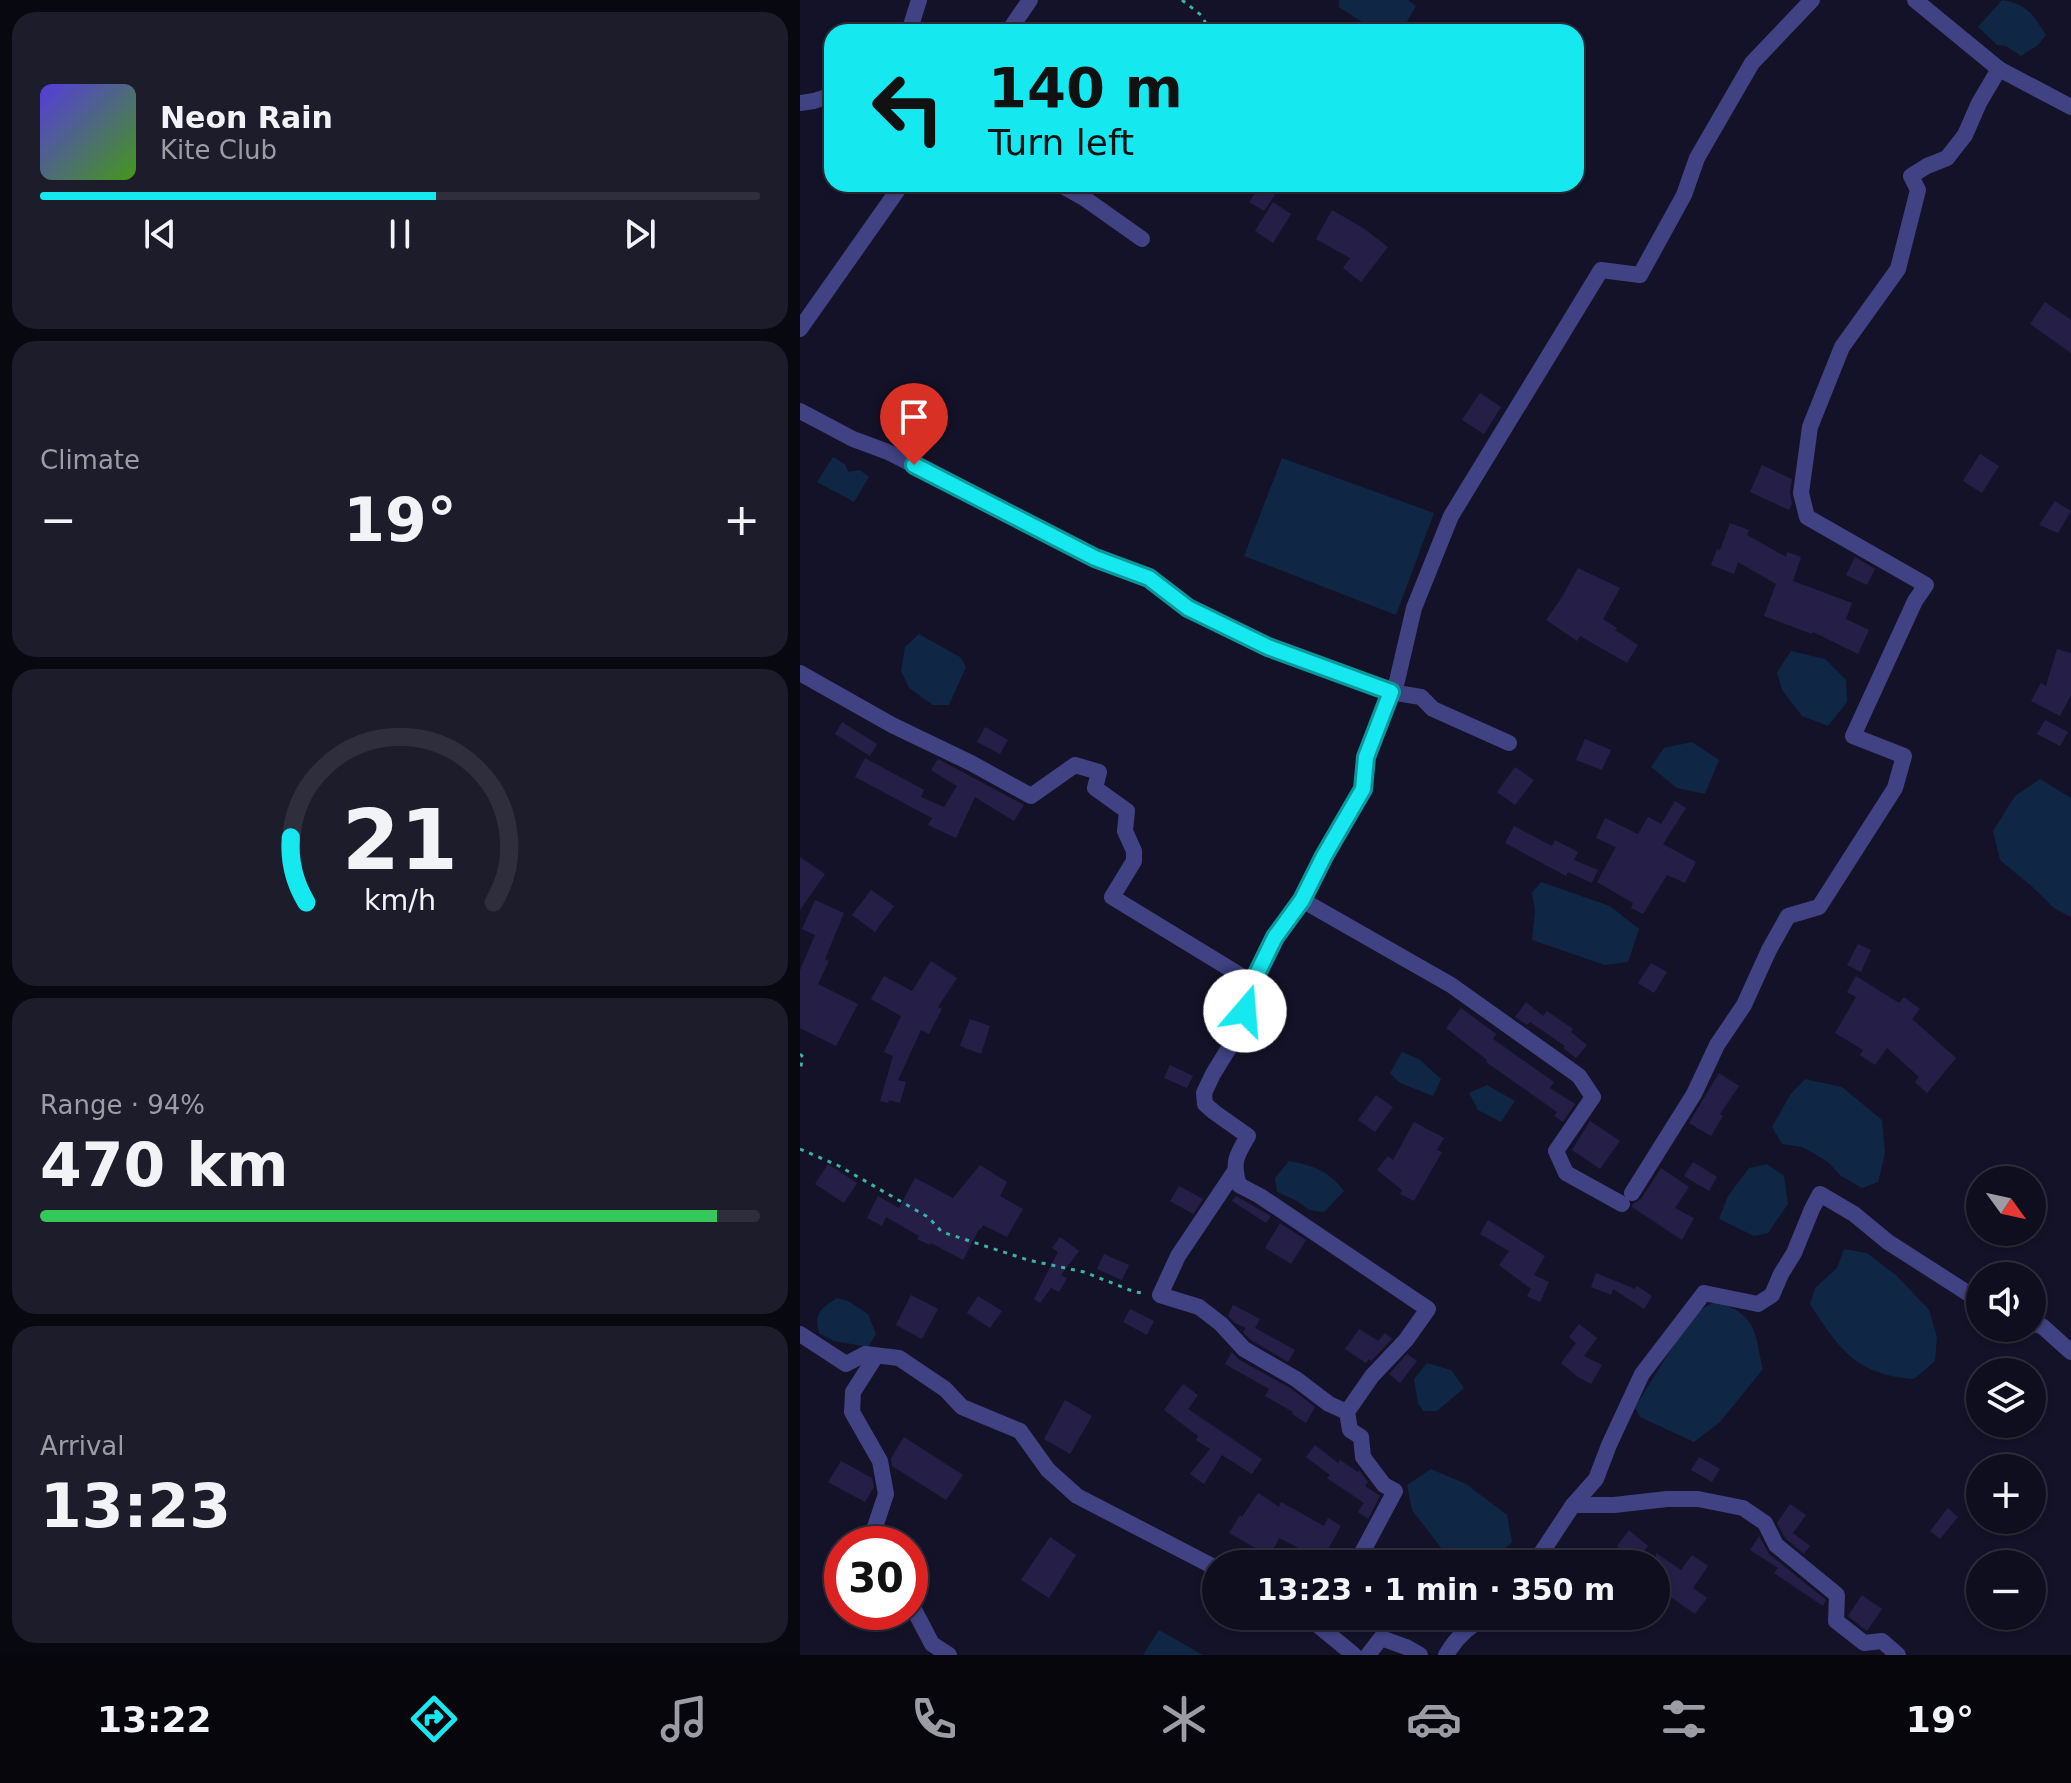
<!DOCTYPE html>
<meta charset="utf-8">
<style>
body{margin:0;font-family:"DejaVu Sans",sans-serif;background:#1d1c2b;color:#f1f3f6;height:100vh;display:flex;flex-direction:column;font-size:30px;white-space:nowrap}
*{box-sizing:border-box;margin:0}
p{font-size:26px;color:#9b9ca4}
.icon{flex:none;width:44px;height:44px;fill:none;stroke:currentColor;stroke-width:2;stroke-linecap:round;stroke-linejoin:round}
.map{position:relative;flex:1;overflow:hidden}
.sheet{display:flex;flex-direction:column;gap:12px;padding:12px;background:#080810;width:800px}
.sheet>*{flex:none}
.top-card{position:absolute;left:24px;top:24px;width:760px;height:168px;border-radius:24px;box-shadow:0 2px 6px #0004,0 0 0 2px #2f2e3c;background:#15e8ef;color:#111;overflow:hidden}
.needle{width:52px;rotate:123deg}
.buttons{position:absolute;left:1166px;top:1166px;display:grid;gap:16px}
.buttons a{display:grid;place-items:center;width:80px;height:80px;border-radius:50%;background:#0f0e1e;box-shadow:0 2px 6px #0004,0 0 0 2px #2f2e3c;font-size:40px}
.speed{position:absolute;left:24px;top:1526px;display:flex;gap:16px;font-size:40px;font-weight:700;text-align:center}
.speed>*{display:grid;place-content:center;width:104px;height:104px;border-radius:50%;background:#0f0e1e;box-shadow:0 2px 6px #0004,0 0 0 2px #2f2e3c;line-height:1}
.speed .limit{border:12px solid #d22;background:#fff;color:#111}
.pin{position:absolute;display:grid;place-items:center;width:68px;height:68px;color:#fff;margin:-82px -34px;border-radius:50% 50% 50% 0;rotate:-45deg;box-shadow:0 0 8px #0007}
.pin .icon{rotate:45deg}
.me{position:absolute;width:88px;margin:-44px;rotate:18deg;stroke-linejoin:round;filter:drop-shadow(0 0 6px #0008)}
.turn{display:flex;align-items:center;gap:28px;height:168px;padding:0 32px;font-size:36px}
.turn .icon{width:104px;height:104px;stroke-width:2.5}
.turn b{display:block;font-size:56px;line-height:68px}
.big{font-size:60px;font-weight:700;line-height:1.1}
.sheet .tile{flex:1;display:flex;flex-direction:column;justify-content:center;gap:12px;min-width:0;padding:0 28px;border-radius:24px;background:#1d1c2b}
.sheet .dial{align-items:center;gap:0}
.dial svg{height:208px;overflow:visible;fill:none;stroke:#2f2e3c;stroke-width:7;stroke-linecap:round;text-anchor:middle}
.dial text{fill:#f1f3f6;stroke:none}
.song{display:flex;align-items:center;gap:24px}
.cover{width:96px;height:96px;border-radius:12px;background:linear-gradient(135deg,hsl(250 70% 55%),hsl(100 70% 35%))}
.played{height:8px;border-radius:4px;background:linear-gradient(90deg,#15e8ef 55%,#2f2e3c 55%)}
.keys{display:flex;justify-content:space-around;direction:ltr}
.heat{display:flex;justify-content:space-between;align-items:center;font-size:44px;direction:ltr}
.charge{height:12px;border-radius:6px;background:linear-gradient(90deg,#34c759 94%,#2f2e3c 0)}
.trip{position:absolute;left:402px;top:1550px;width:468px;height:80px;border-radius:40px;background:#0f0e1e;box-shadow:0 2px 6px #0004,0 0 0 2px #2f2e3c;font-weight:700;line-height:80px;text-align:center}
.dock{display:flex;height:128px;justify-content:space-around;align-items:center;background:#06060c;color:#9b9ca4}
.dock .icon{width:56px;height:56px}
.dock .selected{color:#15e8ef}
.dock b{font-size:36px;color:#f1f3f6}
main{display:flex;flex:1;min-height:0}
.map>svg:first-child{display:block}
</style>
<main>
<section class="sheet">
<div class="tile">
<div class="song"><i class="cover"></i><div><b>Neon Rain</b><p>Kite Club</p></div></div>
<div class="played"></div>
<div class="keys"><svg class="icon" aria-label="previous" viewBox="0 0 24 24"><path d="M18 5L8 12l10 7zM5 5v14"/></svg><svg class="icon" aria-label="pause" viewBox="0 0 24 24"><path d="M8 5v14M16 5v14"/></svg><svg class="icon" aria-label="next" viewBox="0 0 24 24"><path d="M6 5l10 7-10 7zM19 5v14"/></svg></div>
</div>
<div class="tile"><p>Climate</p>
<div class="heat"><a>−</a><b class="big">19°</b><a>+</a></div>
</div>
<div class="tile dial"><svg viewBox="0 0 100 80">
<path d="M14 69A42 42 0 1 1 86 69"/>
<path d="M14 69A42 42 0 0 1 8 44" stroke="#15e8ef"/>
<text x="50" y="56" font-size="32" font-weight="700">21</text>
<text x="50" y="72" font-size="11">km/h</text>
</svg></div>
<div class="tile"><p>Range · 94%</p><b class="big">470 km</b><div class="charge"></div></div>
<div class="tile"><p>Arrival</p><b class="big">13:23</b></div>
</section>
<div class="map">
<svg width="1271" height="1655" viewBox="0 0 1271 1655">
<rect width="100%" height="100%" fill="#141228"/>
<g fill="#0f2644">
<path d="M 539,0 L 608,0 L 616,6 L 601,32 L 577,32 L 539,7 Z"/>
<path d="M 1202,0 C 1229,5 1232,14 1246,35 L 1238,45 L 1221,56 L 1206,46 L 1197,45 L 1178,27 Z"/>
<path d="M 33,457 L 45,464 L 48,472 L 60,470 L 69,477 L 54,502 L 17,482 Z"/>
<path d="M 482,458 L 634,513 L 596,615 L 444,556 Z"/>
<path d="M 119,634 L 160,657 L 166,667 L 149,705 L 133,705 L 109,688 L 101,671 L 105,647 Z"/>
<path d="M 991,651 L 1025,659 L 1046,680 L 1047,702 L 1028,726 L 1002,716 L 982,690 L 977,672 Z"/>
<path d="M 892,742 L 919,760 L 905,794 L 877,788 L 851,767 L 864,748 Z"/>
<path d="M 1240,779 L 1271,798 L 1271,917 L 1254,908 L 1236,890 L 1200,860 L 1193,831 L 1215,796 Z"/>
<path d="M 741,882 L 810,906 L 839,929 L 828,962 L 805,965 L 732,940 L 735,911 L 732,893 Z"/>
<path d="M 602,1052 L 619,1059 L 641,1079 L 633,1096 L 600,1083 L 590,1073 Z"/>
<path d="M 1005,1079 L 1042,1087 L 1082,1120 L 1085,1154 L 1078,1182 L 1062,1188 L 1041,1176 L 1027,1161 L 1002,1147 L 982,1144 L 972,1127 L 990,1095 Z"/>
<path d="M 687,1085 L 715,1101 L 701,1122 L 678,1110 L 669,1093 Z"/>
<path d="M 489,1161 C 514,1166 528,1170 544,1191 L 524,1212 L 509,1210 L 497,1201 L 477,1192 L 475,1178 Z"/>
<path d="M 967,1164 L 984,1176 L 988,1204 L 968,1233 L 954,1236 L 919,1219 L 928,1196 L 949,1168 Z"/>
<path d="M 1044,1249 L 1067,1253 L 1098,1277 L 1129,1310 L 1137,1337 L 1135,1361 L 1114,1379 C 1056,1375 1040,1350 1010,1304 L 1015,1288 L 1037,1268 Z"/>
<path d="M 37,1298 L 48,1301 L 68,1314 L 76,1334 L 68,1347 L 34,1341 L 19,1333 C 14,1313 20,1309 37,1298 Z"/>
<path d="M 917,1301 C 958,1317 954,1330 963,1369 L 920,1422 L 894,1442 L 840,1417 L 835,1407 L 875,1343 L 899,1310 Z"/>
<path d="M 627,1363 L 651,1370 L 664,1388 L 637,1411 L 623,1411 L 618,1403 L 614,1379 Z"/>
<path d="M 631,1469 L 666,1484 L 707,1515 L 712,1542 L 696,1557 L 642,1549 L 612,1510 L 607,1485 Z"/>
<path d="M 359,1630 L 401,1654 L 404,1655 L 343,1655 Z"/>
</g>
<g fill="#251f47">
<path d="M 461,184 L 482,184 L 464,211 L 449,202 Z"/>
<path d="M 473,202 L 491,214 L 473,243 L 455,231 Z"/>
<path d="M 532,210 L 563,228 L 588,247 L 561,282 L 543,268 L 550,258 L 516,239 Z"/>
<path d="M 1245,302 L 1271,320 L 1271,353 L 1230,324 Z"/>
<path d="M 680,393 L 701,407 L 684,434 L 662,420 Z"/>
<path d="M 1180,454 L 1199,466 L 1182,493 L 1163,481 Z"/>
<path d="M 962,465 L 992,479 L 990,492 L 992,504 L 989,510 L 950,492 Z"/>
<path d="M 1255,501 L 1271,511 L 1258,533 L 1239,525 Z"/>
<path d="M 930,523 L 949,530 L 947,535 L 986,557 L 987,552 L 1001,557 L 993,581 L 1052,603 L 1046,619 L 1069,630 L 1058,654 L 1013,632 L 1012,634 L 964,616 L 976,584 L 938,562 L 934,574 L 911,565 L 917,549 L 920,550 Z"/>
<path d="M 1055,557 L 1075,569 L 1067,585 L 1046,575 Z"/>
<path d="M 778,568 L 820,588 L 803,619 L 817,628 L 815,630 L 838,645 L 827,663 L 780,636 L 777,641 L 746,620 L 762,597 Z"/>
<path d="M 1257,649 L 1271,653 L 1271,695 L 1260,716 L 1231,701 L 1241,683 L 1246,686 Z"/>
<path d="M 1245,720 L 1268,732 L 1260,746 L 1237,734 Z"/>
<path d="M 42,722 L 77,744 L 70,756 L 35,734 Z"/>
<path d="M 185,727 L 208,740 L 200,754 L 177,742 Z"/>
<path d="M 785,739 L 811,750 L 802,770 L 776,760 Z"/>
<path d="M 65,758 L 124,790 L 121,797 L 144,807 L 157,786 L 131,770 L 138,759 L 224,805 L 214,821 L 175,797 L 156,838 L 128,825 L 132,818 L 55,777 Z"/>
<path d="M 715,767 L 734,780 L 715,805 L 697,792 Z"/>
<path d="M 875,801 L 886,808 L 863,844 L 896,862 L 885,883 L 867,875 L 843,914 L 831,908 L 833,903 L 797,882 L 816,847 L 796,838 L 805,818 L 838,834 L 848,817 L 861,824 Z"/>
<path d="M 714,826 L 752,846 L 755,840 L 778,852 L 774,860 L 798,870 L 792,883 L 768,872 L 766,876 L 705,843 Z"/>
<path d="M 0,857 L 25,874 L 0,910 Z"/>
<path d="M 71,890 L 94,906 L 75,932 L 52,915 Z"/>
<path d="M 15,900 L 44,913 L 25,959 L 29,961 L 18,984 L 58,1004 L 36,1046 L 0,1028 L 0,970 L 15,935 L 2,929 Z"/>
<path d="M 1058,944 L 1071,950 L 1061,972 L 1047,965 Z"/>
<path d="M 131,961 L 157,978 L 138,1007 L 142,1009 L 129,1034 L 121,1030 L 98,1080 L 106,1082 L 100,1103 L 89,1100 L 88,1103 L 80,1101 L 93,1056 L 84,1052 L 101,1016 L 71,999 L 84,976 L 112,991 Z"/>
<path d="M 851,963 L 867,972 L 854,993 L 838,983 Z"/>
<path d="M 1056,976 L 1099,1003 L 1104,997 L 1120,1009 L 1112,1019 L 1156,1058 L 1127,1093 L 1115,1082 L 1119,1077 L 1087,1048 L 1075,1065 L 1060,1055 L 1063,1050 L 1035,1033 L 1056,997 L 1047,992 Z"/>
<path d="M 726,1002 L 743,1016 L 747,1011 L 773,1029 L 771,1032 L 787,1045 L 776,1058 L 763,1048 L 765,1046 L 730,1022 L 727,1025 L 715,1017 Z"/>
<path d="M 661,1008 L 696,1034 L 693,1039 L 754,1082 L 750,1088 L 775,1104 L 763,1122 L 754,1116 L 757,1112 L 686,1062 L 687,1060 L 646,1028 Z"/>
<path d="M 170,1019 L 190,1026 L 181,1054 L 160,1046 Z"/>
<path d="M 370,1065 L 393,1076 L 387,1088 L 364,1078 Z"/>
<path d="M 919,1073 L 939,1086 L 920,1114 L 923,1116 L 911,1136 L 889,1123 Z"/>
<path d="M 576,1095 L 593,1107 L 575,1132 L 558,1120 Z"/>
<path d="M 790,1121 L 820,1141 L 800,1169 L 772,1150 Z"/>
<path d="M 614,1122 L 644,1138 L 637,1150 L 642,1152 L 614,1201 L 600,1194 L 602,1190 L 577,1170 L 588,1156 L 593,1160 Z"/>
<path d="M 893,1162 L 917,1177 L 909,1191 L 884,1176 Z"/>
<path d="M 28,1164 L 57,1183 L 44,1203 L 15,1184 Z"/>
<path d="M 180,1165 L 207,1182 L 200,1196 L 223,1209 L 207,1237 L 183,1225 L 180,1230 L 179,1229 L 163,1260 L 131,1243 L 130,1245 L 117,1239 L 119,1236 L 86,1217 L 82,1226 L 67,1218 L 78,1196 L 99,1208 L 115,1178 L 153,1198 Z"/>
<path d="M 861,1168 L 889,1187 L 875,1208 L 894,1218 L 882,1240 L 832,1207 L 833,1204 L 841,1199 Z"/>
<path d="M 379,1186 L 403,1199 L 393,1214 L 370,1201 Z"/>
<path d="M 436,1196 L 471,1216 L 466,1223 L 432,1201 Z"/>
<path d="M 688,1220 L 745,1256 L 734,1275 L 749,1282 L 740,1302 L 727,1296 L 731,1289 L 699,1265 L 709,1251 L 680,1234 Z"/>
<path d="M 480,1223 L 506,1240 L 491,1264 L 465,1248 Z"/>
<path d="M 260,1237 L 279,1251 L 261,1275 L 267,1278 L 259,1292 L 251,1288 L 240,1303 L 234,1299 L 258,1252 L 252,1248 Z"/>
<path d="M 304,1254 L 329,1265 L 322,1280 L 297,1269 Z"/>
<path d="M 796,1273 L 835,1289 L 837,1286 L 852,1296 L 844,1309 L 813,1289 L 811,1295 L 791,1287 Z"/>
<path d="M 111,1295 L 138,1309 L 122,1339 L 96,1325 Z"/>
<path d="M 178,1296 L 202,1311 L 190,1328 L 167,1313 Z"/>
<path d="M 433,1305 L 460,1319 L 455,1328 L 495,1350 L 488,1362 L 451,1340 L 443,1332 L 446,1328 L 435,1323 L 428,1316 Z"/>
<path d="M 330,1309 L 354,1321 L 347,1335 L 323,1322 Z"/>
<path d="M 779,1324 L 797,1338 L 784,1356 L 802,1365 L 791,1384 L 778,1377 L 761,1363 L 776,1343 L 769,1337 Z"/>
<path d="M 559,1329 L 578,1341 L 585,1333 L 592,1339 L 571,1361 L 569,1359 L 566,1363 L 545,1349 Z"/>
<path d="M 432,1352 L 438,1359 L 490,1388 L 515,1407 L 506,1423 L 492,1414 L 493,1412 L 465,1396 L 469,1389 L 425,1364 Z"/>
<path d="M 607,1354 L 617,1361 L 600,1383 L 589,1374 Z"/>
<path d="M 383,1384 L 398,1395 L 388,1409 L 462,1459 L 452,1474 L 422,1455 L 404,1484 L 390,1474 L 410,1449 L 396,1440 L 398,1436 L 364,1410 Z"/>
<path d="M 265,1400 L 292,1416 L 270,1454 L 244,1439 Z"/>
<path d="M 104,1437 L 163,1475 L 146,1500 L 92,1466 L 91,1458 Z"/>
<path d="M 515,1445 L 538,1463 L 540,1460 L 558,1472 L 559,1470 L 568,1482 L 565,1486 L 580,1496 L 568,1519 L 558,1512 L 564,1503 L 527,1478 L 530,1475 L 506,1457 Z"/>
<path d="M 899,1457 L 920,1469 L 912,1482 L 891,1470 Z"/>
<path d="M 41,1461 L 72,1478 L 74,1487 L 65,1502 L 28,1482 Z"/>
<path d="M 458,1493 L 479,1507 L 481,1502 L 524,1526 L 528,1518 L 541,1526 L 522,1560 L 479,1538 L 466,1564 L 450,1564 L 457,1549 L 429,1533 L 440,1515 L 442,1517 Z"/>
<path d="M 990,1504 L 1006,1515 L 993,1533 L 1010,1546 L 1004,1554 L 985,1538 L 977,1523 Z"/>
<path d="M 1148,1508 L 1158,1517 L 1140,1539 L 1130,1531 Z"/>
<path d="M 829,1530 L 848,1546 L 836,1561 L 817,1546 Z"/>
<path d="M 959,1536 L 969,1554 L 1026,1600 L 1023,1606 L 974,1573 L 978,1568 L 950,1550 Z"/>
<path d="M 250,1537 L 276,1555 L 249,1598 L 221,1580 Z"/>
<path d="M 856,1553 L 881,1570 L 892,1555 L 908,1566 L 893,1588 L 907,1598 L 895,1614 L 856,1587 Z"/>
<path d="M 1062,1595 L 1082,1609 L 1067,1631 L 1048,1616 Z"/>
</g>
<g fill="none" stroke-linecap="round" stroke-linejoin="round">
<g stroke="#39b3a3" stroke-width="3" stroke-dasharray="4 6" stroke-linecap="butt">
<path d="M 382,0 L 401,15 L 411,32"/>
<path d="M 0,1054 L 3,1057 L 0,1070"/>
<path d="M 0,1149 L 39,1166 L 128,1217 L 142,1232 L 228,1260 L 284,1272 L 335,1292 L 344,1293"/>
</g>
<g stroke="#404283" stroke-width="16">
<path d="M 1115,0 L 1199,69 L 1271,107"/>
<path d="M 109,32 L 119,0"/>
<path d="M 208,32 L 230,0"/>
<path d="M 0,103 L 14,101 L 32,95"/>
<path d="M 259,184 L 284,198 L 342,239"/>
<path d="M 0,329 L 102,184"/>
<path d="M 0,411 L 53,439 L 88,452 L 295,558 L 349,578 L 388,608 L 468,647 L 591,692 L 621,697 L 633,709 L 709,743"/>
<path d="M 0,673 L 92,725 L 171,763 L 231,796 L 275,765 L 299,772 L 295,788 L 327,811 L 325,831 L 334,851 L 334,861 L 312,897 L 440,975 L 451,986"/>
<path d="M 502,900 L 651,985 L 779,1076 L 793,1097 L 756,1151 L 766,1173 L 822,1204"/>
<path d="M 435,1171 L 378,1256 L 360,1295 L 399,1307 L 421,1324 L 444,1349 L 496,1379 L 529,1404 L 547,1412"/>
<path d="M 832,1193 L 894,1094 L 917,1045 L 944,1005 L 969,950 L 988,916 L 1019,907 L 1095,788 L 1104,756 L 1053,736 L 1115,601 L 1126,585 L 1007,517 L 1001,493 L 1010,427 L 1042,347 L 1098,269 L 1118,190 L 1111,176 L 1127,166 L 1147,158 L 1165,135 L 1179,103 L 1199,69"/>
<path d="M 1232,1324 L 1242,1326 L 1271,1352"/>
<path d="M 0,1334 L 46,1364 L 65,1354 L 99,1358 L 145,1389 L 162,1407 L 220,1431 L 248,1470 L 277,1496 L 416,1568"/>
<path d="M 773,1505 L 814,1505 L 867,1499 L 898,1499 L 943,1508 L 965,1523 L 976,1545 L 1037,1595 L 1036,1621 L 1064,1643 L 1082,1641 L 1098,1655"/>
<path d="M 74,1544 L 71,1539 L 86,1494 L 80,1461 L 52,1412 L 53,1392 L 76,1356"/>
<path d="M 556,1564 L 595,1491 L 584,1485 L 563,1457 L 561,1437 L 550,1430 L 547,1412 L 572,1376 L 606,1340 L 628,1309 L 460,1196 L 439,1185 C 432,1162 436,1156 448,1136 L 414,1112 L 405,1104 L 404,1093 L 413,1074 L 429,1048 L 445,1011 L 451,986 L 475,937 L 502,900 L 524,856 L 563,789 L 566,757 L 597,681 L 614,608 L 651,516 L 801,270 L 840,275 L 884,195 L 897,158 L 952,63 L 1012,0"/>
<path d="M 734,1564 L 773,1505 L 796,1479 L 809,1445 L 842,1374 L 904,1293 L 958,1304 L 972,1295 L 981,1274 L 994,1253 L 1012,1209 L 1020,1194 L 1054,1214 L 1088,1242 L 1180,1301"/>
<path d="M 110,1602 L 132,1644 L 149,1655"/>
<path d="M 502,1616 L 514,1622 L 554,1655"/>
<path d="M 568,1655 L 581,1638 L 606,1647 L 620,1655"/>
<path d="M 646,1655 C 656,1638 671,1624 688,1616"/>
</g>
</g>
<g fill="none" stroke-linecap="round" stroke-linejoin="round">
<defs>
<path id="route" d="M 114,465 L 295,558 L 349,578 L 388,608 L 468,647 L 591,692 L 566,757 L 563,789 L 524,856 L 502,900 L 475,937 L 451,986 L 445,1011"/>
</defs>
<use href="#route" stroke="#0e979b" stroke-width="20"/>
<use href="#route" stroke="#15e8ef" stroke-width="14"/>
</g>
</svg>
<div class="buttons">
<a><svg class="needle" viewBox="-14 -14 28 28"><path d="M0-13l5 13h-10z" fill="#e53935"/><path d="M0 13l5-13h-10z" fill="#9b9ca4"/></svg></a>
<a><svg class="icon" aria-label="sound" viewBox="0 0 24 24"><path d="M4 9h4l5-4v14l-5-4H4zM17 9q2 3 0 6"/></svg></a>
<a><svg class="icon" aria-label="layers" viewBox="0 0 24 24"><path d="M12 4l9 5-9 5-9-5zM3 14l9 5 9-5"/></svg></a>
<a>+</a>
<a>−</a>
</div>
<div class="speed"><div class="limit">30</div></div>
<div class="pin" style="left:114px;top:465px;background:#d93025"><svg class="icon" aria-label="arrive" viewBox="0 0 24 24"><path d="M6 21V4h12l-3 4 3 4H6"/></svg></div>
<svg class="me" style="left:445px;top:1011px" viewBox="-20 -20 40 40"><circle r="19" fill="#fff"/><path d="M0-13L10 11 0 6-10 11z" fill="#15e8ef"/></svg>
<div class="trip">13:23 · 1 min · 350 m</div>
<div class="top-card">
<div class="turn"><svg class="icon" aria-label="left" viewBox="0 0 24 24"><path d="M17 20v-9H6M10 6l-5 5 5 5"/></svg><div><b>140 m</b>Turn left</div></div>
</div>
</div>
</main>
<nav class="dock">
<b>13:22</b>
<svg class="icon selected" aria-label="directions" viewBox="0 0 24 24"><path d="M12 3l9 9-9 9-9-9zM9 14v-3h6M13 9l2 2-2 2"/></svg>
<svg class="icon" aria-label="music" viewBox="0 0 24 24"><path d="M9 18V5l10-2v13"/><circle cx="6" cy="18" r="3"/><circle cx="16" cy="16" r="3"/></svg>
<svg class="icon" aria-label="phone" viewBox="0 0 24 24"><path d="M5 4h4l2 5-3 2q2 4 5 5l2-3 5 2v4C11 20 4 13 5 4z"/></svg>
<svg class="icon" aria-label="climate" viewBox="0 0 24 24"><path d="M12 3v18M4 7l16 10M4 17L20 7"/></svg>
<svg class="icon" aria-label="car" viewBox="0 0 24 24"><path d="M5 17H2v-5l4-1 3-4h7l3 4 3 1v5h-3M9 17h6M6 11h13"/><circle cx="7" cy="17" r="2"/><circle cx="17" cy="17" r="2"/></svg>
<svg class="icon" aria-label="filters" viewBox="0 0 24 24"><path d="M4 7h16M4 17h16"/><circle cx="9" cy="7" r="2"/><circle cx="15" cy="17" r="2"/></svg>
<b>19°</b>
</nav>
